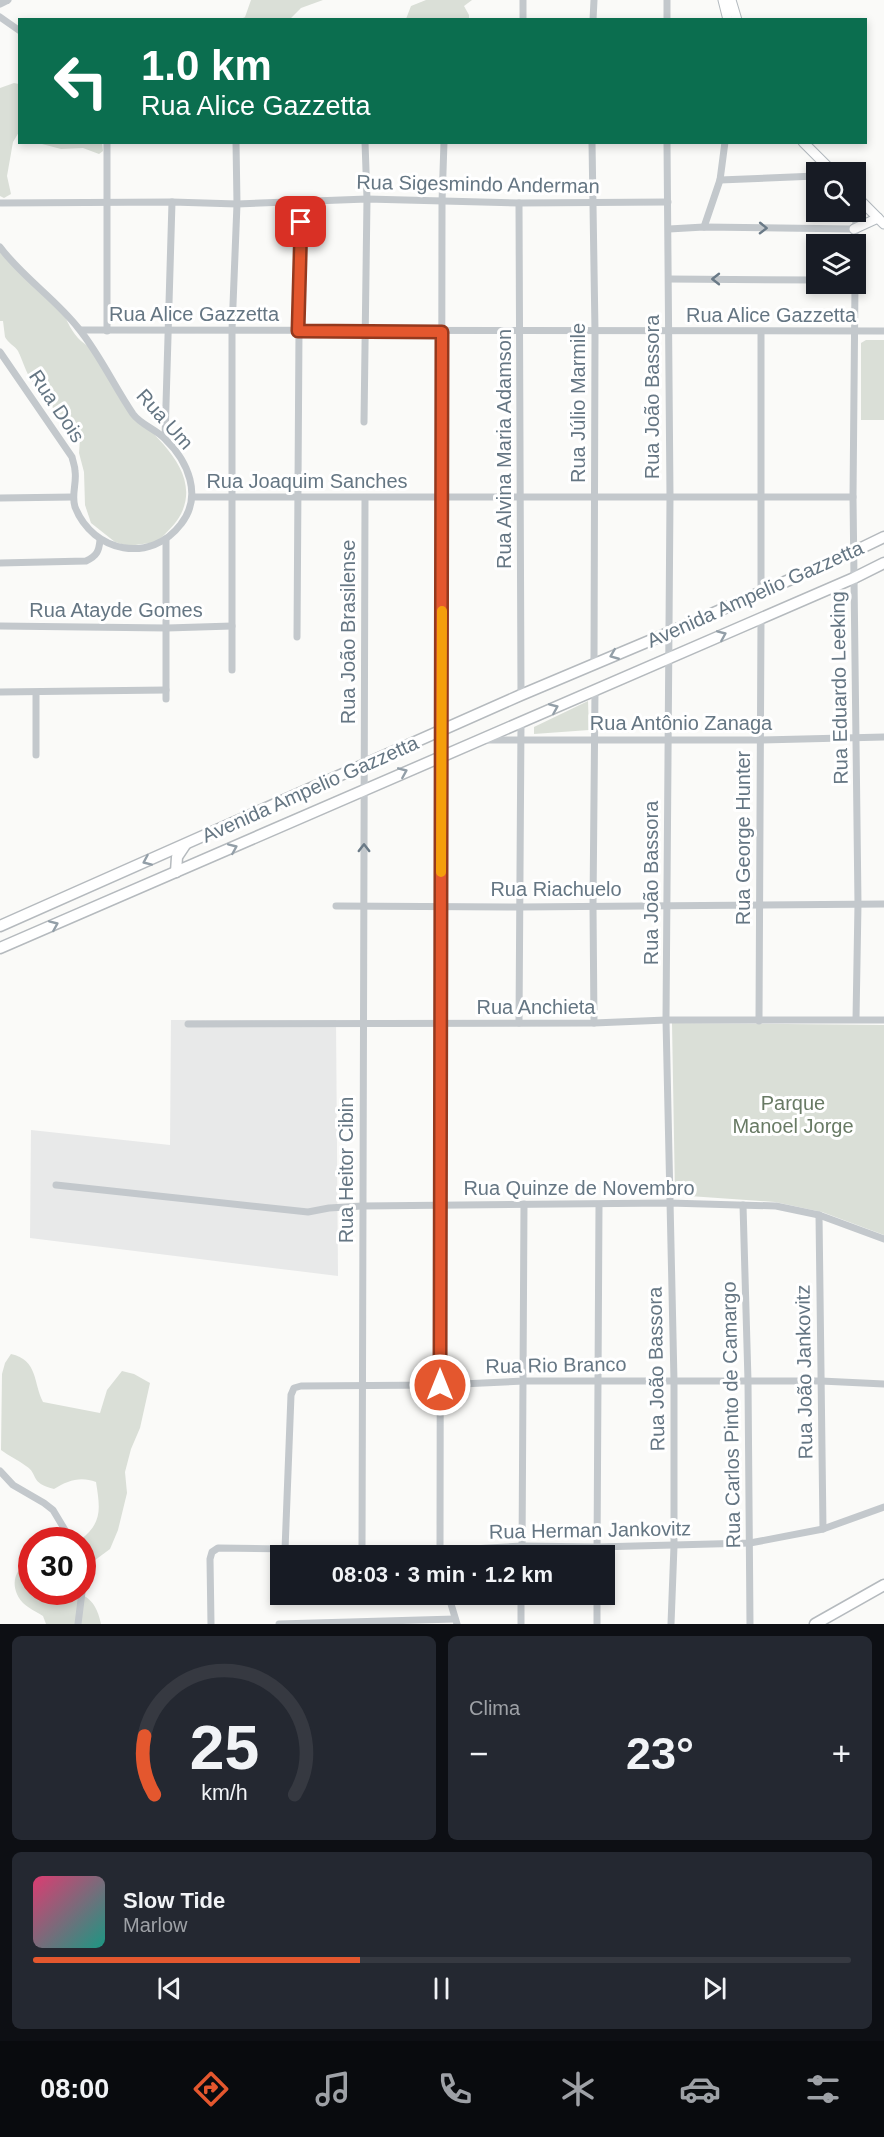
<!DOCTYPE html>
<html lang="pt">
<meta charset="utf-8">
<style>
body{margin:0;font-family:Arial,sans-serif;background:#242831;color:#f1f3f6;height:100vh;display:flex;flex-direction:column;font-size:22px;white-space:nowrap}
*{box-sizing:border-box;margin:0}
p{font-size:20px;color:#9ea1a6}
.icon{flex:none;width:33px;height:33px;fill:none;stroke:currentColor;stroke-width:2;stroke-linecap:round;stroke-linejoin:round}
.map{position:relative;height:1624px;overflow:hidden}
.side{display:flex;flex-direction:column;gap:12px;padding:12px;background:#0d0f14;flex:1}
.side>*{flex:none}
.top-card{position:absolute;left:18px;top:18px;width:849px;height:126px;border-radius:0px;box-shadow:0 3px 9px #0003;background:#0b6e4f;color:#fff;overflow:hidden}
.controls{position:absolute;left:806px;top:162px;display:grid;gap:12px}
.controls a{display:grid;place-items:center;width:60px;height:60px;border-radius:0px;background:#171b24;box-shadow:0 3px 9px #0003;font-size:30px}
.speed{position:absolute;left:18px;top:1527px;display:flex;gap:12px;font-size:30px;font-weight:700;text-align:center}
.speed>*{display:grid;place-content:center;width:78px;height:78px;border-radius:50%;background:#171b24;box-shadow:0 3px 9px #0003;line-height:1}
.speed .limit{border:9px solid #d22;background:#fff;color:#111}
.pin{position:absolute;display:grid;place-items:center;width:51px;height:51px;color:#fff;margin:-26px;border-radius:12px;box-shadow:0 3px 9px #0006}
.me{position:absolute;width:66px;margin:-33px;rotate:0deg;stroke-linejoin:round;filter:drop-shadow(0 0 4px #0008)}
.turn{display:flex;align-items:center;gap:21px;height:126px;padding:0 24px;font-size:27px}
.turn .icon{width:78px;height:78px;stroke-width:2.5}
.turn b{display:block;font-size:42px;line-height:51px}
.big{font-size:45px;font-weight:700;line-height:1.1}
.side .card{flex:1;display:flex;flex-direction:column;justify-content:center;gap:9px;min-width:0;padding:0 21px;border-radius:9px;background:#242831}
.side .dial{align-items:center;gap:0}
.dial svg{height:156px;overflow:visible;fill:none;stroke:#363941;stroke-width:7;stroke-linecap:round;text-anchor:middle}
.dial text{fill:#f1f3f6;stroke:none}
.song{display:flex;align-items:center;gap:18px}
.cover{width:72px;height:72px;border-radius:9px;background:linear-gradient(135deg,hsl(340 70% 55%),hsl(170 70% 35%))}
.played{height:6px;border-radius:3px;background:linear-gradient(90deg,#e4572e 40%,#363941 40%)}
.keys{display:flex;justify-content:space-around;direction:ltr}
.heat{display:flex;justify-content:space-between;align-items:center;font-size:33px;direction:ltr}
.side .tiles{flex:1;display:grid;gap:12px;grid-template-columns:1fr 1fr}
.card:last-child{grid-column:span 2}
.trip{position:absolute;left:270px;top:1545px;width:345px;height:60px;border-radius:0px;background:#171b24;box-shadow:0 3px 9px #0003;font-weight:700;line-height:60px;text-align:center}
.tabs{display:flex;height:96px;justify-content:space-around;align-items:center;background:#090b0e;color:#9ea1a6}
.tabs .icon{width:42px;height:42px}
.tabs .current{color:#e4572e}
.tabs b{font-size:27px;color:#f1f3f6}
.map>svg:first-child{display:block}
</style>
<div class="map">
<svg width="884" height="1624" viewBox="0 0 884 1624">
<rect width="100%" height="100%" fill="#fafaf8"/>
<path fill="#e8e9e9" d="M 171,1020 L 336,1020 L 338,1276 L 30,1238 L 31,1130 L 170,1145 Z"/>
<g fill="#dadfd7">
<path d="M 251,0 L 323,0 L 301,8 L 290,19 L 241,19 L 245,17 Z"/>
<path d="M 426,0 L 472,0 L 464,6 L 469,15 L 469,19 L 406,19 L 411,6 Z"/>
<path d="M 14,83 L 19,84 L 19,132 L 13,142 L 7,176 L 11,194 L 4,198 L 0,196 L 0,88 Z"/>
<path d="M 23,143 L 102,143 L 103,151 L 99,154 L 83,148 L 61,149 L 42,144 Z"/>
<path d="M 0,249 L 62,310 C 67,321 72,333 81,341 C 87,346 94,350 99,355 C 111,368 112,391 124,404 C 150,433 203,469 181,514 C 176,524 165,534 157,542 L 128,546 L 115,542 L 91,523 L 85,505 L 84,472 L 79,453 L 80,439 C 62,432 61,415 48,402 L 51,395 C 27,384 28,372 18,351 C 15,346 8,343 5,337 L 3,321 L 0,321 Z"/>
<path d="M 866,340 L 884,340 L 884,420 L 861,420 L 861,343 Z"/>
<path d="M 588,701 L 589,730 L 534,734 L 534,727 Z"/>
<path d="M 672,1023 L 884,1025 L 884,1235 L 822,1212 L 775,1202 L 675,1195 Z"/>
<path d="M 11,1354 C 38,1360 33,1382 43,1402 L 100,1413 L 107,1390 L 122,1371 L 134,1374 L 150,1383 L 140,1428 L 131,1449 L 125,1472 L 127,1493 L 118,1530 L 110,1549 L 83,1569 L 82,1540 L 80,1540 C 103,1523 100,1508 96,1482 C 81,1476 68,1480 54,1489 C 29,1483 39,1474 26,1466 C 18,1460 9,1456 1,1450 L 2,1374 L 5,1363 Z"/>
<path d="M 31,1562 L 32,1592 C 65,1592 93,1583 101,1624 L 46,1624 L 43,1616 C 37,1612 28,1608 23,1603 C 10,1589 12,1568 31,1562 Z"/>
</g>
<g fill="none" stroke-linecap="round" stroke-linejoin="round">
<defs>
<g id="secondary">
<path d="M 723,0 L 728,20"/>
<path d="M 731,0 L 737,20"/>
<path d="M 803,142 L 833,172"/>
<path d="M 855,195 L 884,224"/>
<path d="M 854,229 L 878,218"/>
</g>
<g id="primary">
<path d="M 176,872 L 177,857 L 185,845"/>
<path d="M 0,926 L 521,695 L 668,633 L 853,552 L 884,537"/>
<path d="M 0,948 L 854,578 L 884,563"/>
<path d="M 815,1624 L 884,1585"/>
</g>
</defs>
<use href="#secondary" stroke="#b3babf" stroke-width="11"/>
<use href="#primary" stroke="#b5babe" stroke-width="13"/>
<g stroke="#c3c8cc" stroke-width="7">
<path d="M 0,4 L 8,0"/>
<path d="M 0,17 L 20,31"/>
<path d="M 523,20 L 523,0"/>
<path d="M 593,20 L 594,0"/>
<path d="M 667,20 L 667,0"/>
<path d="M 107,142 L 107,331"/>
<path d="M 592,142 L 595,331 L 594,663"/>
<path d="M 667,142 L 670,497 L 666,1020 L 674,1381 L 674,1546 L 671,1624"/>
<path d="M 720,180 L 816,176"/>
<path d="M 0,203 L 172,202 L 237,204 L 367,199 L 519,203 L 668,202"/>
<path d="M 519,203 L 521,695"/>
<path d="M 704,227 L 720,180 L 725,142"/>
<path d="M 669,229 L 704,227 L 854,229"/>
<path d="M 854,244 L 858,198"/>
<path d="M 0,247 C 22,277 56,299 79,329 C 100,355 114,386 133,414 C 141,425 156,429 165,439 C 188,461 203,496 181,524 C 151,564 93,553 75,507 C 71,495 77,483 75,471 C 75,466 73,462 72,457 L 0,352"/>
<path d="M 669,279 L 816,280"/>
<path d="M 855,284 L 853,497 L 858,904 L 856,1019"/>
<path d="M 81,330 L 884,331"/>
<path d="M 364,422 L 367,199 L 365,142"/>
<path d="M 165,438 L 172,202"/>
<path d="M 193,497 L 853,497"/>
<path d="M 0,498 L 73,497"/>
<path d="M 166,539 L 166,699"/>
<path d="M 0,563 L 86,561 C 97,556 99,551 100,540"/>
<path d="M 761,592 L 761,332"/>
<path d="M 0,626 L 167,628 L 232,626"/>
<path d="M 297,637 L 299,331 L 301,201"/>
<path d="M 232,670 L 232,330 L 237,204 L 236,142"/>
<path d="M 0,692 L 166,690"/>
<path d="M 36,693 L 36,755"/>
<path d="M 488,740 L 760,740 L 884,737"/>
<path d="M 336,906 L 520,907 L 884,904"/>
<path d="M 759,1021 L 761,618"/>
<path d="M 519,1023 L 521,722"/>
<path d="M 594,1023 L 593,906 L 595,690"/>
<path d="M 188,1024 L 594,1023 L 666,1020 L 884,1020"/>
<path d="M 56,1185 L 308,1212 L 329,1208 L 362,1206 L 669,1203 L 776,1206 L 819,1215 L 884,1239"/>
<path d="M 743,1205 L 748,1381 L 750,1624"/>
<path d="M 819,1215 L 823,1529"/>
<path d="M 0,1471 L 13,1485 L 44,1503 L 53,1510 L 71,1540"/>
<path d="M 285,1550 L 291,1395 L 294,1388 L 301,1386 L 440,1385 L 524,1381 L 821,1381 L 884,1384"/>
<path d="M 362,1551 L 365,498"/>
<path d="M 440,1556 L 442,202 L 444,142"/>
<path d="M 522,1556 L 524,1204"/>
<path d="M 597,1556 L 599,1205"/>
<path d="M 448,1594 L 457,1624"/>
<path d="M 78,1624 L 82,1592"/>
<path d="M 211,1624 L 210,1559 L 212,1552 L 218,1548 L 439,1551 L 522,1546 L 597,1547 L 750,1543 L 823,1529 L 884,1507"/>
<path d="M 279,1624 L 455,1619"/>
<path d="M 521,1624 L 521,1594"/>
<path d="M 597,1624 L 597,1594"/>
</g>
<use href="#secondary" stroke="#fff" stroke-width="9"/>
<use href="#primary" stroke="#fff" stroke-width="10"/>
</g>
<defs><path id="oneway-chevron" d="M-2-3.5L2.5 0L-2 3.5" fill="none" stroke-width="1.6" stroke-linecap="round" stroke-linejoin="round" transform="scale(1.5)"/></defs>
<g stroke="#6a7a87">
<use href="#oneway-chevron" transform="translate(763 228) rotate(1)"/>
<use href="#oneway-chevron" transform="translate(716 279) rotate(-180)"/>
<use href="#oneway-chevron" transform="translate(364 848) rotate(-90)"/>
</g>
<g stroke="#939fa8">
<use href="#oneway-chevron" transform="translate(722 635) rotate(-23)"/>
<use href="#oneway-chevron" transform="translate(614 655) rotate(158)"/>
<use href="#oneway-chevron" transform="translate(554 708) rotate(-23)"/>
<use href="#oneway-chevron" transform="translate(403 772) rotate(-23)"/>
<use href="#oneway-chevron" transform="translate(233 848) rotate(-23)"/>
<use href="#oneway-chevron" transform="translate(147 861) rotate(156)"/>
<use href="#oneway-chevron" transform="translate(54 925) rotate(-23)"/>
</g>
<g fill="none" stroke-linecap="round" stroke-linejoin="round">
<defs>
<path id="route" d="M 301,222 L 298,331 L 442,332 L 440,1385"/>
</defs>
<use href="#route" stroke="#94391e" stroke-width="15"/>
<use href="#route" stroke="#e4572e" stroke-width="10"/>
<path stroke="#f59e0b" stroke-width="10" d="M 441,872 L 442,611"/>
</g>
<g text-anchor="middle" stroke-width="6" stroke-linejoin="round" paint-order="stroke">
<g font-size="20" fill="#657683" stroke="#fff">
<text transform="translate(478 184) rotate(1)" y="7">Rua Sigesmindo Anderman</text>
<text x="194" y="321">Rua Alice Gazzetta</text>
<text x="771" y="322">Rua Alice Gazzetta</text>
<text transform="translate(652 397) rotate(-90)" y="7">Rua João Bassora</text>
<text transform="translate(578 403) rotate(-90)" y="7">Rua Júlio Marmile</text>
<text transform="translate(57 406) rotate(56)" y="7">Rua Dois</text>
<text transform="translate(165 419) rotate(48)" y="7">Rua Um</text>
<text transform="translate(504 449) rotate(-90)" y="7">Rua Alvina Maria Adamson</text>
<text x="307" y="488">Rua Joaquim Sanches</text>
<text transform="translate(755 594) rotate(-24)" y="7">Avenida Ampelio Gazzetta</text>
<text x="116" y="617">Rua Atayde Gomes</text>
<text transform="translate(348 632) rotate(-90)" y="7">Rua João Brasilense</text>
<text transform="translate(839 688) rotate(-91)" y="7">Rua Eduardo Leeking</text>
<text x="681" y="730">Rua Antônio Zanaga</text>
<text transform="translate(310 789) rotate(-24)" y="7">Avenida Ampelio Gazzetta</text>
<text transform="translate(743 838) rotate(-90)" y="7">Rua George Hunter</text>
<text transform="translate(651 883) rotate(-90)" y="7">Rua João Bassora</text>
<text x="556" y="896">Rua Riachuelo</text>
<text x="536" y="1014">Rua Anchieta</text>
<text transform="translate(346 1170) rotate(-90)" y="7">Rua Heitor Cibin</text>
<text x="579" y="1195">Rua Quinze de Novembro</text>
<text transform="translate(556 1365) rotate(-1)" y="7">Rua Rio Branco</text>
<text transform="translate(656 1369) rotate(-91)" y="7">Rua João Bassora</text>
<text transform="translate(804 1372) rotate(-91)" y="7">Rua João Jankovitz</text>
<text transform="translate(731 1415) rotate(-91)" y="7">Rua Carlos Pinto de Camargo</text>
<text transform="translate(590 1530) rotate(-1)" y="7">Rua Herman Jankovitz</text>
</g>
<g font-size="20" fill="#687a64" stroke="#fff">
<text x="793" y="1110">Parque<tspan x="793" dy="23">Manoel Jorge</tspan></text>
</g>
</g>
</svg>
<div class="controls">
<a><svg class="icon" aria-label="search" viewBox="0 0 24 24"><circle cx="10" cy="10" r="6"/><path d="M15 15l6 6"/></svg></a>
<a><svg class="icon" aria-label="layers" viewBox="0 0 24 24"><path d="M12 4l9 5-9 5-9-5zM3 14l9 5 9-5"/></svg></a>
</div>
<div class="speed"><div class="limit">30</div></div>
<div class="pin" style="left:301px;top:222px;background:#d93025"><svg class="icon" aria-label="arrive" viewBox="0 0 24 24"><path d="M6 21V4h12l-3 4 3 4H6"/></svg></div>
<svg class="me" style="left:440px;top:1385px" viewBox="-20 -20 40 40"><circle r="17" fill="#e4572e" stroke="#fff" stroke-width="3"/><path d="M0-11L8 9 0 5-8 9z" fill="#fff"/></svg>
<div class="trip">08:03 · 3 min · 1.2 km</div>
<div class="top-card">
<div class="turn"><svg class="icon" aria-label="left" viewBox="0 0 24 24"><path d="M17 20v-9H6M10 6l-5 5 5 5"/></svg><div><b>1.0 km</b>Rua Alice Gazzetta</div></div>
</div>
</div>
<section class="side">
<div class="tiles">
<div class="card dial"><svg viewBox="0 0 100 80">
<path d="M14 69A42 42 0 1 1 86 69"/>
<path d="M14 69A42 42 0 0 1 9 39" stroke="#e4572e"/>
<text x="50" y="56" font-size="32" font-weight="700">25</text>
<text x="50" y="72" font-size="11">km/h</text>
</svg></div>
<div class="card"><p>Clima</p>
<div class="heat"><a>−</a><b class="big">23°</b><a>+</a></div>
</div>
<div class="card">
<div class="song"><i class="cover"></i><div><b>Slow Tide</b><p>Marlow</p></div></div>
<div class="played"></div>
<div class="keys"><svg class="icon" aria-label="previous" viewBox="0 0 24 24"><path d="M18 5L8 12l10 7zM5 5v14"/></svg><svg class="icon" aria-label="pause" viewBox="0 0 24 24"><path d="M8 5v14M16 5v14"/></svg><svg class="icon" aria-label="next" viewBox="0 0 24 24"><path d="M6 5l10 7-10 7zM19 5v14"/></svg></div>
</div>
</div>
</section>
<nav class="tabs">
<b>08:00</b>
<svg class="icon current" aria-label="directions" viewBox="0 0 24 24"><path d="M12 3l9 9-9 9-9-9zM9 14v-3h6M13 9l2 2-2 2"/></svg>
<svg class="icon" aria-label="music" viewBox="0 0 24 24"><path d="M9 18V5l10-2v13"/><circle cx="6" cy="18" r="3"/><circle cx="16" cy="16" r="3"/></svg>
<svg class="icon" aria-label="phone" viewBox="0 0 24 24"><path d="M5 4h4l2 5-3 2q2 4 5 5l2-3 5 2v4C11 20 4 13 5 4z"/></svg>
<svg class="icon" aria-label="climate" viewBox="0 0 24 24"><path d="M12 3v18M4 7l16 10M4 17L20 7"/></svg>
<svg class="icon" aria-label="car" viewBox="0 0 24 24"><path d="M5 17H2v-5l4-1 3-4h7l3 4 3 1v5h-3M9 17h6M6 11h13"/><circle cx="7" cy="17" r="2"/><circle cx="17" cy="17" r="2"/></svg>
<svg class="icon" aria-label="filters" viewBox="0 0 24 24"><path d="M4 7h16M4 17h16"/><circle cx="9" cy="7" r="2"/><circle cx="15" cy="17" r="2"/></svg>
</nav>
